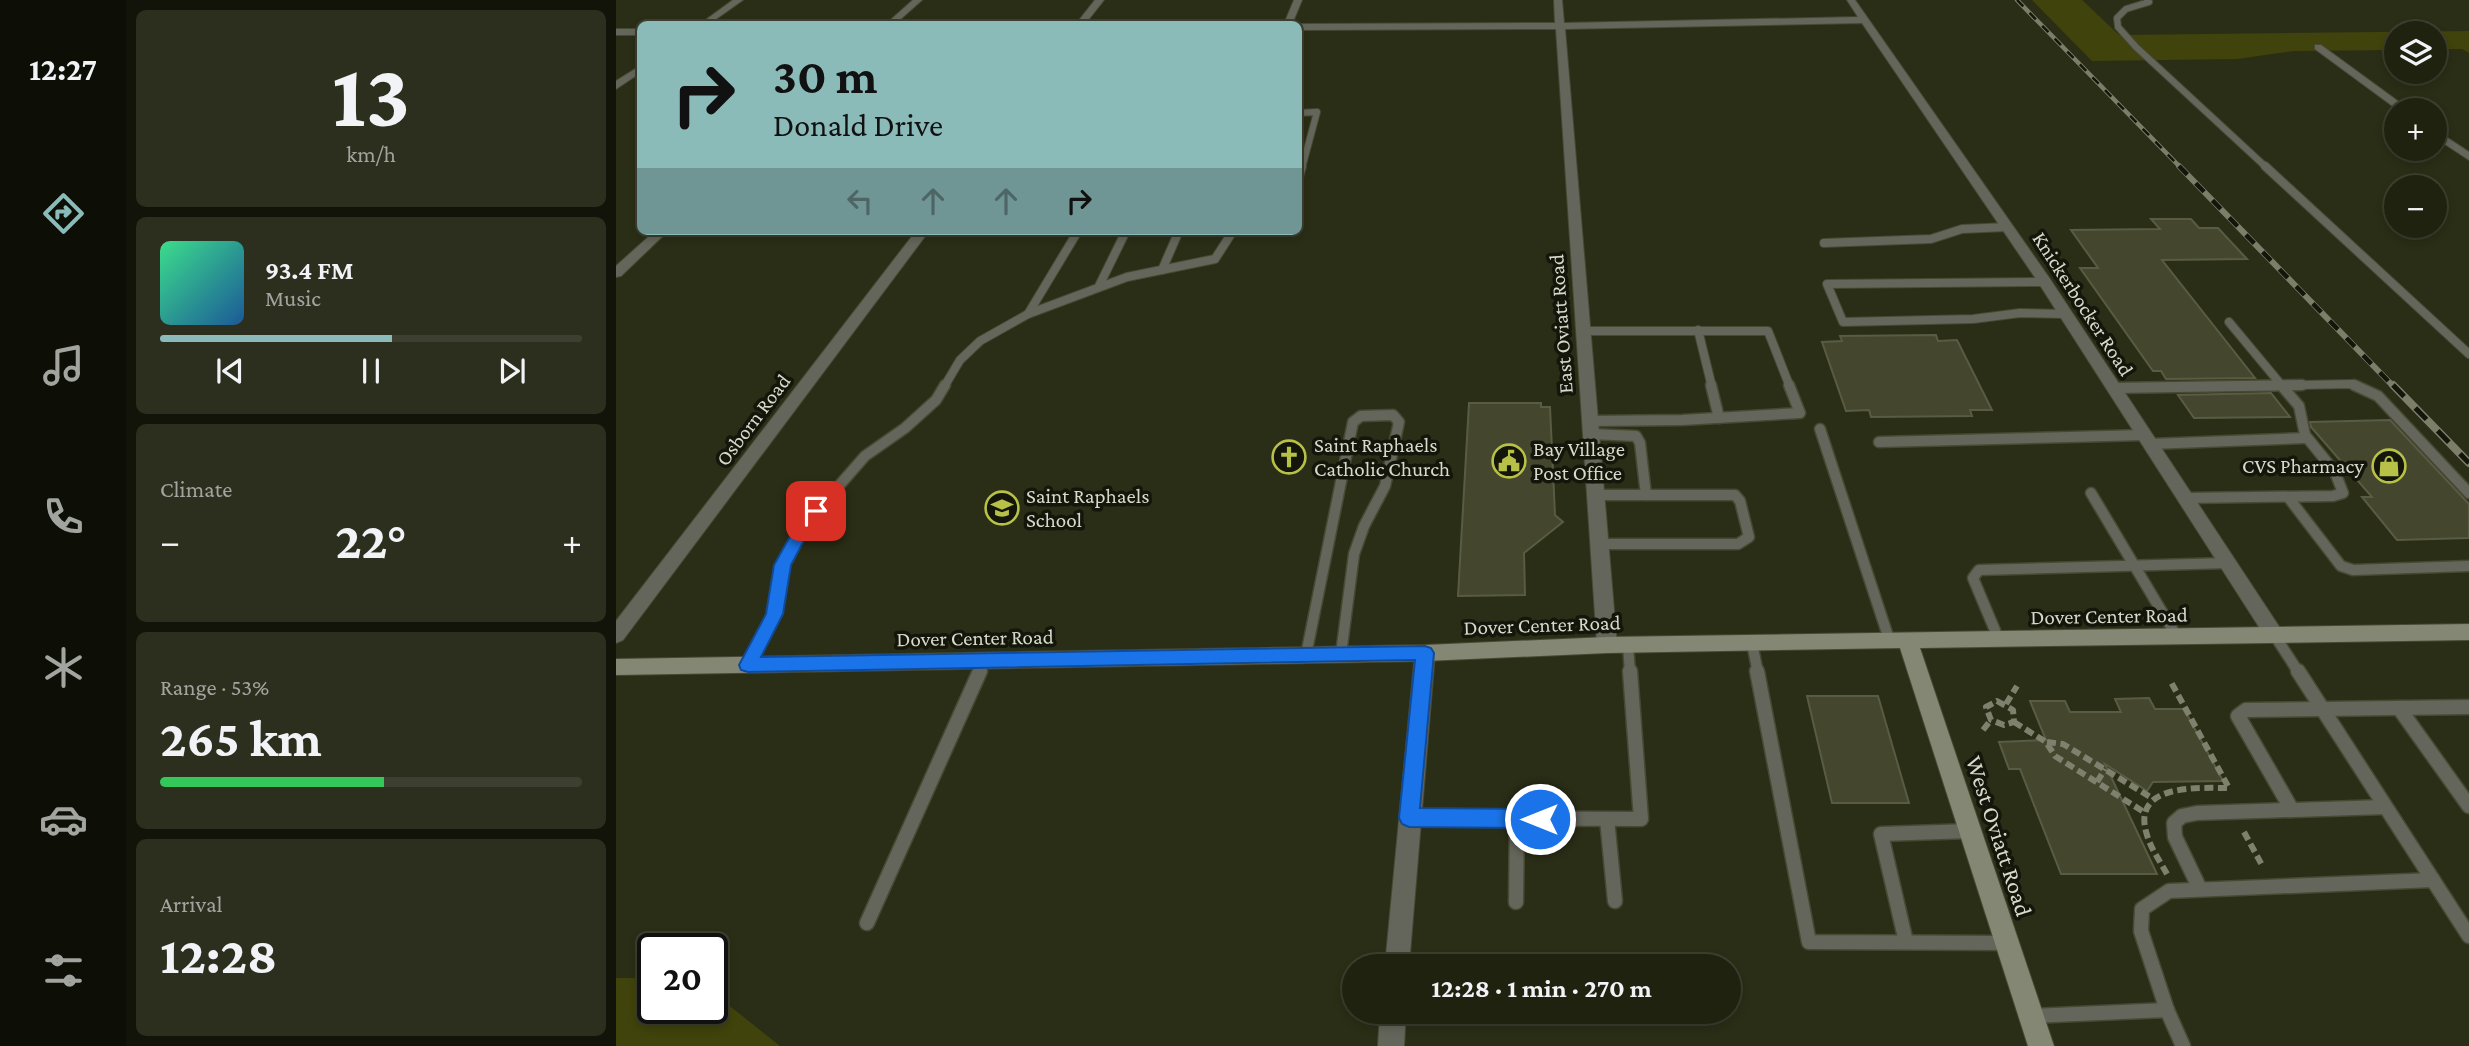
<!DOCTYPE html>
<meta charset="utf-8">
<style>
body{margin:0;font-family:"Crimson Pro",serif;background:#2d2f1e;color:#f1f3f6;height:100vh;display:flex;flex-direction:column;font-size:26px;white-space:nowrap}
*{box-sizing:border-box;margin:0}
p{font-size:23px;color:#a2a49f}
.icon{flex:none;width:38px;height:38px;fill:none;stroke:currentColor;stroke-width:2;stroke-linecap:round;stroke-linejoin:round}
.map{position:relative;flex:1;overflow:hidden}
.details{display:flex;flex-direction:column;gap:10px;padding:10px;background:#121309;width:490px}
.details>*{flex:none}
.hud{position:absolute;left:21px;top:21px;width:665px;height:214px;border-radius:10px;box-shadow:0 4px 10px #0003,0 0 0 2px #3d3f30;background:#8bbbb9;color:#111;overflow:hidden}
.fabs{position:absolute;left:1768px;top:21px;display:grid;gap:14px}
.fabs a{display:grid;place-items:center;width:63px;height:63px;border-radius:50%;background:#202210;box-shadow:0 4px 10px #0003,0 0 0 2px #3d3f30;font-size:35px}
.speed{position:absolute;left:21px;top:933px;display:flex;gap:14px;font-size:35px;font-weight:700;text-align:center}
.speed>*{display:grid;place-content:center;width:91px;height:91px;border-radius:50%;background:#202210;box-shadow:0 4px 10px #0003,0 0 0 2px #3d3f30;line-height:1}
.speed .limit{border:4px solid #111;border-radius:10px;background:#fff;color:#111}
.pin{position:absolute;display:grid;place-items:center;width:60px;height:60px;color:#fff;margin:-30px;border-radius:14px;box-shadow:0 4px 10px #0006}
.me{position:absolute;width:77px;margin:-38px;rotate:270deg;stroke-linejoin:round;filter:drop-shadow(0 0 5px #0008)}
.turn{display:flex;align-items:center;gap:24px;height:147px;padding:0 21px;font-size:32px}
.turn .icon{width:91px;height:91px;stroke-width:2.5}
.turn b{display:block;font-size:49px;line-height:60px}
.lanes{display:flex;align-items:center;height:66px;padding:0 21px;background:#0003;justify-content:center;gap:35px;direction:ltr}
.lanes .off{opacity:.35}
.big{font-size:52px;font-weight:700;line-height:1.1}
.details .tile{flex:1;display:flex;flex-direction:column;justify-content:center;gap:10px;min-width:0;padding:0 24px;border-radius:10px;background:#2d2f1e}
.details .dial{align-items:center;gap:0}
.dial b{font-size:91px;line-height:1}
.song{display:flex;align-items:center;gap:21px}
.cover{width:84px;height:84px;border-radius:10px;background:linear-gradient(135deg,hsl(150 70% 55%),hsl(210 70% 35%))}
.played{height:7px;border-radius:4px;background:linear-gradient(90deg,#8bbbb9 55%,#3d3f30 55%)}
.keys{display:flex;justify-content:space-around;direction:ltr}
.heat{display:flex;justify-content:space-between;align-items:center;font-size:38px;direction:ltr}
.charge{height:10px;border-radius:5px;background:linear-gradient(90deg,#34c759 53%,#3d3f30 0)}
.trip{position:absolute;left:726px;top:954px;width:399px;height:70px;border-radius:35px;background:#202210;box-shadow:0 4px 10px #0003,0 0 0 2px #3d3f30;font-weight:700;line-height:70px;text-align:center}
main{display:flex;flex:1;min-height:0}
.menu{display:flex;flex-direction:column;width:126px;justify-content:space-around;align-items:center;background:#0d0e06;color:#a2a49f}
.menu .icon{width:49px;height:49px}
.menu .on{color:#8bbbb9}
.menu b{font-size:32px;color:#f1f3f6}
.map>svg:first-child{display:block}
</style>
<main>
<nav class="menu">
<b>12:27</b>
<svg class="icon on" aria-label="directions" viewBox="0 0 24 24"><path d="M12 3l9 9-9 9-9-9zM9 14v-3h6M13 9l2 2-2 2"/></svg>
<svg class="icon" aria-label="music" viewBox="0 0 24 24"><path d="M9 18V5l10-2v13"/><circle cx="6" cy="18" r="3"/><circle cx="16" cy="16" r="3"/></svg>
<svg class="icon" aria-label="phone" viewBox="0 0 24 24"><path d="M5 4h4l2 5-3 2q2 4 5 5l2-3 5 2v4C11 20 4 13 5 4z"/></svg>
<svg class="icon" aria-label="climate" viewBox="0 0 24 24"><path d="M12 3v18M4 7l16 10M4 17L20 7"/></svg>
<svg class="icon" aria-label="car" viewBox="0 0 24 24"><path d="M5 17H2v-5l4-1 3-4h7l3 4 3 1v5h-3M9 17h6M6 11h13"/><circle cx="7" cy="17" r="2"/><circle cx="17" cy="17" r="2"/></svg>
<svg class="icon" aria-label="filters" viewBox="0 0 24 24"><path d="M4 7h16M4 17h16"/><circle cx="9" cy="7" r="2"/><circle cx="15" cy="17" r="2"/></svg>
</nav>
<section class="details">
<div class="tile dial"><b>13</b><p>km/h</p></div>
<div class="tile">
<div class="song"><i class="cover"></i><div><b>93.4 FM</b><p>Music</p></div></div>
<div class="played"></div>
<div class="keys"><svg class="icon" aria-label="previous" viewBox="0 0 24 24"><path d="M18 5L8 12l10 7zM5 5v14"/></svg><svg class="icon" aria-label="pause" viewBox="0 0 24 24"><path d="M8 5v14M16 5v14"/></svg><svg class="icon" aria-label="next" viewBox="0 0 24 24"><path d="M6 5l10 7-10 7zM19 5v14"/></svg></div>
</div>
<div class="tile"><p>Climate</p>
<div class="heat"><a>−</a><b class="big">22°</b><a>+</a></div>
</div>
<div class="tile"><p>Range · 53%</p><b class="big">265 km</b><div class="charge"></div></div>
<div class="tile"><p>Arrival</p><b class="big">12:28</b></div>
</section>
<div class="map">
<svg width="1853" height="1046" viewBox="0 0 1853 1046">
<rect width="100%" height="100%" fill="#2b2e16"/>
<g fill="#40430b">
<path d="M 1416,0 L 1466,0 L 1503,35 L 1853,31 L 1853,53 L 1846,49 L 1818,49 L 1818,33 L 1780,33 L 1780,50 L 1678,51 L 1621,59 L 1476,61 Z"/>
<path d="M 0,978 L 37,978 L 37,1008 L 96,1008 L 96,992 L 164,1046 L 0,1046 Z"/>
</g>
<g fill="#44472e" stroke="#595c43" stroke-width="2">
<path d="M 1535,219 L 1575,219 L 1583,228 L 1602,228 L 1631,259 L 1546,260 L 1639,378 L 1550,379 L 1545,371 L 1537,371 L 1464,268 L 1482,268 L 1455,230 L 1544,229 Z"/>
<path d="M 1320,335 L 1322,341 L 1341,340 L 1376,410 L 1354,410 L 1356,416 L 1255,417 L 1253,410 L 1230,411 L 1206,342 L 1226,341 L 1224,336 Z"/>
<path d="M 1655,393 L 1674,417 L 1578,418 L 1562,395 Z"/>
<path d="M 853,403 L 925,403 L 925,407 L 934,407 L 939,515 L 947,522 L 908,553 L 909,595 L 842,596 Z"/>
<path d="M 1774,420 L 1853,504 L 1853,538 L 1781,540 L 1746,497 L 1756,497 L 1695,427 L 1694,422 Z"/>
<path d="M 1191,696 L 1262,696 L 1293,803 L 1216,803 Z"/>
<path d="M 1533,698 L 1539,709 L 1568,709 L 1607,781 L 1537,782 L 1531,791 L 1489,764 L 1541,874 L 1445,874 L 1404,769 L 1393,769 L 1383,742 L 1430,740 L 1414,701 L 1449,701 L 1454,712 L 1505,712 L 1499,699 Z"/>
</g>
<g fill="none" stroke-linecap="round" stroke-linejoin="round">
<defs>
<g id="lane-far3">
<path d="M 1531,0 L 1533,2 L 1510,9 L 1501,18 L 1502,27 L 1520,47 L 1651,168"/>
<path d="M 682,113 L 701,112 L 686,168"/>
</g>
<g id="lane-far2">
<path d="M 1649,166 L 1853,354"/>
<path d="M 682,181 L 686,166"/>
<path d="M 1208,243 L 1315,239 L 1346,229 L 1391,227"/>
<path d="M 546,270 L 563,231"/>
<path d="M 1429,282 L 1211,284 L 1227,322 L 1357,319 L 1404,313 L 1450,314"/>
<path d="M 483,286 L 510,231"/>
<path d="M 412,314 L 511,277 L 599,259 L 617,231"/>
<path d="M 1613,322 L 1667,387"/>
<path d="M 1082,330 L 1096,387"/>
<path d="M 967,331 L 1152,331 L 1174,387"/>
<path d="M 328,387 L 344,360 L 364,341 L 412,314 L 462,231"/>
<path d="M 1581,387 L 1736,384 L 1742,387"/>
</g>
<g id="lane-far1">
<path d="M 1095,385 L 1103,418"/>
<path d="M 1738,385 L 1762,396 L 1853,493"/>
<path d="M 1497,388 L 1686,385"/>
<path d="M 974,421 L 1066,420 L 1184,413 L 1173,385"/>
<path d="M 1204,429 L 1274,642"/>
<path d="M 975,434 L 1020,436 L 1024,443 L 1030,495"/>
<path d="M 1263,442 L 1528,435"/>
<path d="M 1534,444 L 1689,438"/>
<path d="M 1475,493 L 1561,637"/>
<path d="M 979,495 L 1119,495 L 1124,501 L 1133,537 L 1122,544 L 983,544"/>
<path d="M 1672,497 L 1725,566 L 1737,570 L 1853,566"/>
<path d="M 1570,498 L 1717,496 L 1727,493 L 1719,472 L 1689,435 L 1683,406 L 1665,385"/>
<path d="M 1659,636 L 1683,673"/>
<path d="M 1383,640 L 1357,578 L 1363,570 L 1612,563"/>
<path d="M 1136,643 L 1142,673"/>
<path d="M 1012,645 L 1014,673"/>
<path d="M 690,655 L 737,422 L 745,416 L 777,415 L 783,422 L 769,486 L 748,526 L 738,554 L 725,654"/>
<path d="M 132,665 L 158,614 L 166,565 L 186,528 L 249,456 L 289,428 L 320,400 L 329,385"/>
<path d="M 363,673 L 368,661"/>
</g>
<g id="lane">
<path d="M 1141,671 L 1193,942 L 1391,943"/>
<path d="M 1682,671 L 1853,936"/>
<path d="M 1783,708 L 1853,806"/>
<path d="M 1676,810 L 1622,716 L 1630,710 L 1853,707"/>
<path d="M 793,818 L 1025,819 L 1014,671"/>
<path d="M 991,819 L 999,901"/>
<path d="M 1584,889 L 1559,837 L 1558,823 L 1566,816 L 1581,813 L 1769,807"/>
<path d="M 900,902 L 901,818"/>
<path d="M 251,923 L 364,671"/>
<path d="M 1290,942 L 1265,834 L 1354,831"/>
<path d="M 1551,1010 L 1525,931 L 1526,909 L 1553,891 L 1817,880"/>
<path d="M 1415,1016 L 1551,1010 L 1567,1046"/>
</g>
<g id="street">
<path d="M 117,0 L 127,0 L 93,24 L 84,24 Z"/>
<path d="M 297,0 L 306,0 L 279,24 L 270,24 Z"/>
<path d="M 479,0 L 488,0 L 469,24 L 460,24 Z"/>
<path d="M 678,0 L 686,0 L 676,24 L 668,24 Z"/>
<path d="M 938,0 L 946,0 L 948,23 L 1242,17 L 1231,0 L 1239,0 L 1434,279 L 1666,631 L 1669,636 L 1666,641 L 1659,644 L 1652,641 L 1420,279 L 1246,23 L 949,29 L 1001,645 L 998,651 L 991,653 L 984,651 L 981,645 L 940,29 L 682,30 L 681,24 L 939,23 Z"/>
<rect x="0" y="29" width="24" height="6"/>
<path d="M 1699,45 L 1705,45 L 1794,110 L 1782,110 L 1699,49 Z"/>
<path d="M 24,66 L 24,73 L 0,89 L 0,81 Z"/>
<path d="M 1818,129 L 1853,152 L 1853,160 L 1818,137 Z"/>
<path d="M 39,231 L 52,231 L 5,276 L 0,277 L 0,266 Z"/>
<path d="M 300,231 L 313,231 L 7,640 L 0,643 L 0,621 Z"/>
<path d="M 809,645 L 816,647 L 819,653 L 793,966 L 769,966 L 799,653 L 802,647 Z"/>
<path d="M 764,1012 L 790,1012 L 788,1046 L 762,1046 Z"/>
</g>
<path id="secondary" d="M 1853,624 L 1853,640 L 1304,648 L 1438,1046 L 1412,1046 L 1284,648 L 991,653 L 809,661 L 0,675 L 0,659 L 809,645 L 991,637 Z"/>
</defs>
<use href="#lane-far3" stroke="#474933" stroke-width="8"/>
<use href="#lane-far2" stroke="#474933" stroke-width="10"/>
<use href="#lane-far1" stroke="#474933" stroke-width="13"/>
<use href="#lane" stroke="#474933" stroke-width="17"/>
<use href="#street" stroke="#474933" stroke-width="2"/>
<use href="#secondary" stroke="#474933" stroke-width="2"/>
<g stroke="#7e816d" stroke-width="6" stroke-dasharray="9 4.5" stroke-linecap="butt">
<path d="M 1381,701 L 1397,710 L 1398,722 L 1388,725 L 1375,720 L 1370,707 Z"/>
<path d="M 1390,704 L 1401,686"/>
<path d="M 1398,722 L 1430,742 L 1439,756 L 1528,812"/>
<path d="M 1367,730 L 1375,720"/>
<path d="M 1431,742 L 1447,744 L 1536,798"/>
<path d="M 1481,782 L 1489,769"/>
<path d="M 1628,832 L 1647,867"/>
<path d="M 1551,874 C 1544,861 1535,849 1531,835 C 1514,783 1582,788 1613,788 L 1555,682"/>
</g>
<use href="#lane-far3" stroke="#65665b" stroke-width="6"/>
<use href="#lane-far2" stroke="#65665b" stroke-width="8"/>
<use href="#lane-far1" stroke="#65665b" stroke-width="10"/>
<use href="#lane" stroke="#65665b" stroke-width="14"/>
<use href="#street" fill="#65665b" fill-rule="evenodd"/>
<use href="#secondary" fill="#858775" fill-rule="evenodd"/>
<defs>
<path id="rail-far2" d="M 1401,0 L 1565,168"/>
<path id="rail-far1" d="M 1563,166 L 1778,387"/>
<path id="rail" d="M 1777,385 L 1853,463"/>
</defs>
<use href="#rail-far2" stroke="#7c7e6a" stroke-width="4.5"/>
<use href="#rail-far1" stroke="#7c7e6a" stroke-width="6"/>
<use href="#rail" stroke="#7c7e6a" stroke-width="8"/>
<use href="#rail-far2" stroke="#14150b" stroke-width="2.5" stroke-dasharray="9" stroke-linecap="butt"/>
<use href="#rail-far1" stroke="#14150b" stroke-width="4.5" stroke-dasharray="12" stroke-linecap="butt"/>
<use href="#rail" stroke="#14150b" stroke-width="5" stroke-dasharray="16" stroke-linecap="butt"/>
</g>
<path fill="#1a73e8" stroke="#114b97" stroke-width="2" d="M 200,505 L 208,511 L 193,531 L 175,565 L 167,614 L 145,657 L 809,646 L 815,648 L 818,653 L 804,808 L 924,809 L 931,812 L 934,819 L 931,825 L 924,828 L 793,827 L 786,824 L 783,818 L 799,660 L 132,672 L 125,670 L 123,665 L 150,614 L 158,565 L 181,524 L 195,507 Z"/>
<defs>
<symbol id="church-ring" viewBox="-11 -11 22 22"><circle r="9.5" fill="#14150b" stroke="#b8c147" stroke-width="1.5"/><path d="M-1.2-6h2.4v3.5h3.3v2.4h-3.3V6h-2.4V-.1h-3.3v-2.4h3.3Z" fill="#b8c147"/></symbol>
<symbol id="civic-ring" viewBox="-11 -11 22 22"><circle r="9.5" fill="#14150b" stroke="#b8c147" stroke-width="1.5"/><path d="M-.6-6.5H3V-4.5H.6V-3L4-1V1h2V6H-6V1h2V-1L-.6-3ZM-1.2 2.5V6h2.4V2.5Z" fill="#b8c147"/></symbol>
<symbol id="shop-ring" viewBox="-11 -11 22 22"><circle r="9.5" fill="#14150b" stroke="#b8c147" stroke-width="1.5"/><path d="M-5-2.5h2.3a2.7 3.5 0 0 1 5.4 0H5L5.5 6h-11ZM-1.5-2.5h3a1.5 2.3 0 0 0-3 0Z" fill="#b8c147"/></symbol>
<symbol id="school-ring" viewBox="-11 -11 22 22"><circle r="9.5" fill="#14150b" stroke="#b8c147" stroke-width="1.5"/><path d="M0-5L7-2L0 1L-7-2ZM-4 1L0 2.5L4 1V4Q0 6-4 4Z" fill="#b8c147"/></symbol>
</defs>
<g fill-rule="evenodd">
<use href="#church-ring" x="654" y="438" width="38" height="38"/>
<use href="#civic-ring" x="874" y="442" width="38" height="38"/>
<use href="#shop-ring" x="1754" y="447" width="38" height="38"/>
<use href="#school-ring" x="367" y="489" width="38" height="38"/>
</g>
<g text-anchor="middle" stroke-width="7" stroke-linejoin="round" paint-order="stroke">
<g font-size="21" fill="#d7d9ca" stroke="#14150b">
<text transform="translate(1467 304) rotate(57)" y="7">Knickerbocker Road</text>
<text transform="translate(945 324) rotate(-94)" y="7">East Oviatt Road</text>
<text transform="translate(137 420) rotate(-53)" y="7">Osborn Road</text>
<text transform="translate(1493 616) rotate(-1)" y="7">Dover Center Road</text>
<text transform="translate(926 625) rotate(-2)" y="7">Dover Center Road</text>
<text transform="translate(359 638) rotate(-1)" y="7">Dover Center Road</text>
</g>
<g font-size="21" fill="#d7d9ca" stroke="#14150b" text-anchor="start">
<text x="698" y="452">Saint Raphaels<tspan x="698" dy="24">Catholic Church</tspan></text>
<text x="917" y="456">Bay Village<tspan x="917" dy="24">Post Office</tspan></text>
<text x="1748" y="473" text-anchor="end">CVS Pharmacy</text>
<text x="410" y="503">Saint Raphaels<tspan x="410" dy="24">School</tspan></text>
</g>
<g font-size="24" fill="#d7d9ca" stroke="#14150b">
<text transform="translate(1383 836) rotate(72)" y="8">West Oviatt Road</text>
</g>
</g>
</svg>
<div class="fabs">
<a><svg class="icon" aria-label="layers" viewBox="0 0 24 24"><path d="M12 4l9 5-9 5-9-5zM3 14l9 5 9-5"/></svg></a>
<a>+</a>
<a>−</a>
</div>
<div class="speed"><div class="limit">20</div></div>
<div class="pin" style="left:200px;top:511px;background:#d93025"><svg class="icon" aria-label="arrive" viewBox="0 0 24 24"><path d="M6 21V4h12l-3 4 3 4H6"/></svg></div>
<svg class="me" style="left:924px;top:819px" viewBox="-20 -20 40 40"><circle r="17" fill="#1a73e8" stroke="#fff" stroke-width="3"/><path d="M0-11L8 9 0 5-8 9z" fill="#fff"/></svg>
<div class="trip">12:28 · 1 min · 270 m</div>
<div class="hud">
<div class="turn"><svg class="icon" aria-label="right" viewBox="0 0 24 24"><path d="M7 20v-9h11M14 6l5 5-5 5"/></svg><div><b>30 m</b>Donald Drive</div></div>
<div class="lanes"><svg class="icon off" aria-label="left" viewBox="0 0 24 24"><path d="M17 20v-9H6M10 6l-5 5 5 5"/></svg><svg class="icon off" aria-label="ahead" viewBox="0 0 24 24"><path d="M12 20V5M6 11l6-6 6 6"/></svg><svg class="icon off" aria-label="ahead" viewBox="0 0 24 24"><path d="M12 20V5M6 11l6-6 6 6"/></svg><svg class="icon" aria-label="right" viewBox="0 0 24 24"><path d="M7 20v-9h11M14 6l5 5-5 5"/></svg></div>
</div>
</div>
</main>
